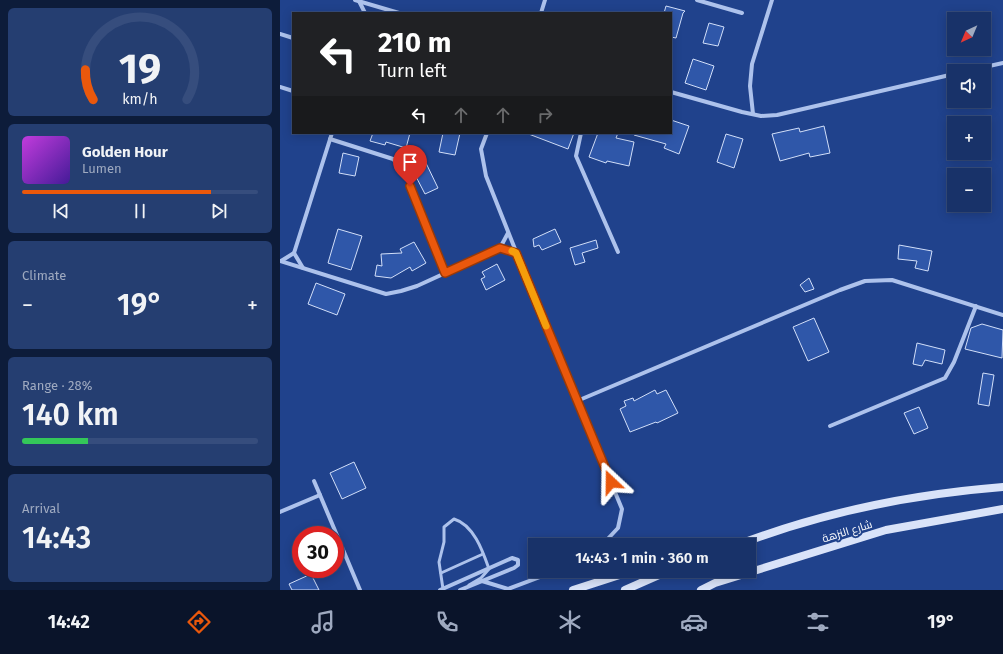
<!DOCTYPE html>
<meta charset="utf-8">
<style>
body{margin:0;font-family:"Fira Sans",Cairo,sans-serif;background:#253e71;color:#f1f3f6;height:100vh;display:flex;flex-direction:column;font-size:15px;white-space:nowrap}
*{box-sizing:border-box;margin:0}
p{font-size:13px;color:#9faac0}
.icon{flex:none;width:22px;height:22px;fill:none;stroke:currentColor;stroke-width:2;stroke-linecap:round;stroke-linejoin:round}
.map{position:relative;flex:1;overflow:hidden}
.side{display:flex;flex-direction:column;gap:8px;padding:8px;background:#0d1c3a;width:280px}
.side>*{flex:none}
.guide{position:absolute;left:12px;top:12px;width:380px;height:122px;border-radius:0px;box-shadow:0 2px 10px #0003,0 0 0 1px #364d7d;background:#202124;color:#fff;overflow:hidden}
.needle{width:26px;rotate:224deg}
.buttons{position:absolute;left:667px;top:12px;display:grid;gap:8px}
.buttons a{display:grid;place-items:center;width:44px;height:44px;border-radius:0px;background:#183269;box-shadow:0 2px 10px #0003,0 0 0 1px #364d7d;font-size:20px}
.speed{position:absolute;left:12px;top:526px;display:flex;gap:8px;font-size:20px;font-weight:700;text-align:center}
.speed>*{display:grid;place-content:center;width:52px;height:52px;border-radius:50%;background:#183269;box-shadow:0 2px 10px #0003,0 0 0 1px #364d7d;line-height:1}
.speed .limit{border:6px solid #d22;background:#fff;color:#111}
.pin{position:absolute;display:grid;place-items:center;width:34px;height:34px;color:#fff;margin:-41px -17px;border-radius:50% 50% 50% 0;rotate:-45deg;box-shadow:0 0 4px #0007}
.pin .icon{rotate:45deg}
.me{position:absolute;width:44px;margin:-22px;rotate:337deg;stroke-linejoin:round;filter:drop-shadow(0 0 3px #0008)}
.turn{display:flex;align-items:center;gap:14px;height:84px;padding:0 20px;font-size:18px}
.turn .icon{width:52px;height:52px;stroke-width:2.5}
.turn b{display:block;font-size:28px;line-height:34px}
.lanes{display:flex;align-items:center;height:38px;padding:0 20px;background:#0003;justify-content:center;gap:20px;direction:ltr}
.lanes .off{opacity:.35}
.big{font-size:30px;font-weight:600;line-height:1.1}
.side .card{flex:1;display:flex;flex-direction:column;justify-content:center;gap:6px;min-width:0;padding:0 14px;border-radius:6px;background:#253e71}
.side .dial{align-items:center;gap:0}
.dial svg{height:104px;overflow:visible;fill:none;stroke:#364d7d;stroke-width:7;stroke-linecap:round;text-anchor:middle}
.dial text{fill:#f1f3f6;stroke:none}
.song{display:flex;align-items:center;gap:12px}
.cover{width:48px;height:48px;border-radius:6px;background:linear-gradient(135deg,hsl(290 70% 55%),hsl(260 70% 35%))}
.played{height:4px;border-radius:2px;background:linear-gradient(90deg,#ea580c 80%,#364d7d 80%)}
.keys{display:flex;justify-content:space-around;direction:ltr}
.heat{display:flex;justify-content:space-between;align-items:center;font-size:22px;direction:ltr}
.charge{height:6px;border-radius:3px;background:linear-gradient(90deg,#34c759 28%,#364d7d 0)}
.trip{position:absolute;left:248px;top:538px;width:228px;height:40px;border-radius:0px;background:#183269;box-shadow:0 2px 10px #0003,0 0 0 1px #364d7d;font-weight:600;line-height:40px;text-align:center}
.menu{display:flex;height:64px;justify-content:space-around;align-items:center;background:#0a142a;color:#9faac0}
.menu .icon{width:28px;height:28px}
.menu .on{color:#ea580c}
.menu b{font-size:18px;color:#f1f3f6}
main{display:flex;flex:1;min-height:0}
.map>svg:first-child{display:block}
</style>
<main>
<section class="side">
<div class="card dial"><svg viewBox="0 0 100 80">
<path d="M14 69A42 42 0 1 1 86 69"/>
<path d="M14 69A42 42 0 0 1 8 46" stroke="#ea580c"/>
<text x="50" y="56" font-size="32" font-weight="700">19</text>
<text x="50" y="72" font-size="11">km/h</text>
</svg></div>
<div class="card">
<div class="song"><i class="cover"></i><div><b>Golden Hour</b><p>Lumen</p></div></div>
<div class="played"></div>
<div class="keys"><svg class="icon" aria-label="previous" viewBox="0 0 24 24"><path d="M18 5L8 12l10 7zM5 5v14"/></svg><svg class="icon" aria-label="pause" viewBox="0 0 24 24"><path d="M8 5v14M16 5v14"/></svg><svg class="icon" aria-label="next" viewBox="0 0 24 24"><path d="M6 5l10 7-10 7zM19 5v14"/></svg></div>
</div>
<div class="card"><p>Climate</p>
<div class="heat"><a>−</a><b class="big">19°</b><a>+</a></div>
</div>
<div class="card"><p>Range · 28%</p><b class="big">140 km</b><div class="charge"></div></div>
<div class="card"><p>Arrival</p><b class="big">14:43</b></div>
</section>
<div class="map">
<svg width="723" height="590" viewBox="0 0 723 590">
<rect width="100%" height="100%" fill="#20428c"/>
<g fill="#2f57a9" stroke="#d2dff9">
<path d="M 386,6 L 405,11 L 403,13 L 396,38 L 391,37 L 391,13 L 384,13 Z"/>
<path d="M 429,23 L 444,27 L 438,46 L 423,43 Z"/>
<path d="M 413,59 L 434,66 L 426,90 L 405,83 Z"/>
<path d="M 391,120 L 409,126 L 399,154 L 384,148 L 386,144 L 354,135 L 354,133 L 391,133 Z"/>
<path d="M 544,126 L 550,153 L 530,157 L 529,153 L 500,161 L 492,134 L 519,128 L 520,132 Z"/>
<path d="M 93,133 L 130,133 L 126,148 L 106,142 L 105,145 L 90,141 Z"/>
<path d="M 163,133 L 180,133 L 175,155 L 159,152 Z"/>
<path d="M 246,133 L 294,133 L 288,149 Z"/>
<path d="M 318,133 L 338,133 L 336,138 L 354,142 L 349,166 L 327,161 L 326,163 L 309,157 Z"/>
<path d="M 446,134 L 463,139 L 454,168 L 437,162 Z"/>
<path d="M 63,153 L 79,157 L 75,176 L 59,173 Z"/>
<path d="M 145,161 L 158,188 L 145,194 L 131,167 Z"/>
<path d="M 58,229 L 82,236 L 71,270 L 48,263 Z"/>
<path d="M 275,229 L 281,242 L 262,250 L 259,245 L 254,247 L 253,239 Z"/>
<path d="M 316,240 L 318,248 L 302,253 L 305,262 L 295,265 L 290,248 Z"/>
<path d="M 134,242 L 146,263 L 132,271 L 130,267 L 111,278 L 95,276 L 97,265 L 102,266 L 101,254 L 122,253 L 120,249 Z"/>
<path d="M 619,245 L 652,251 L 648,271 L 635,268 L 637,261 L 618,259 Z"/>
<path d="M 217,264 L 225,280 L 206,290 L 201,279 L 205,277 L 202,272 Z"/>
<path d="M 529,278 L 534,289 L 525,292 L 520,285 Z"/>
<path d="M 36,283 L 65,294 L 57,315 L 28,304 Z"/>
<path d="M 534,318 L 549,352 L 528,361 L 513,327 Z"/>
<path d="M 702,324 L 723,330 L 722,358 L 685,349 L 691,328 Z"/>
<path d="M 637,343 L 665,350 L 662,364 L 645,360 L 642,366 L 633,364 Z"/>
<path d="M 703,373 L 714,375 L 709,406 L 698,404 Z"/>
<path d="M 375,390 L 377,394 L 386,390 L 398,413 L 377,423 L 376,422 L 350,432 L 340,409 L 346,406 L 344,401 L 353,398 L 354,401 Z"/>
<path d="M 639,407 L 648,428 L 634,434 L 624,413 Z"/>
<path d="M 74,462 L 86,488 L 62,499 L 50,473 Z"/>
<path d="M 31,574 L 39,590 L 12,590 L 9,584 Z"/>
</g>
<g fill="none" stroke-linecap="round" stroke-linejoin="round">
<g stroke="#adc2ec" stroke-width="3">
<path d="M 161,573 L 203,554"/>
<path d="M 163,589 L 159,562 L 164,542 L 164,527 L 174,519 C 194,525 203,552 209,569 L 201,578 L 189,585"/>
</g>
<g stroke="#adc2ec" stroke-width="4">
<path d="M 75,0 L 119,13"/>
<path d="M 417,0 L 462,13"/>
<path d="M 79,1 L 85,13"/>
<path d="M 261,13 L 265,0"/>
<path d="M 0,34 L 13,38"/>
<path d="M 687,71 L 723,63"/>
<path d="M 0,87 L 13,91"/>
<path d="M 391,92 L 462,112 L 481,116 L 497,115 L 674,74"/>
<path d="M 473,114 L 470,86 L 472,64 L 492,0"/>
<path d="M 207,133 L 201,149 L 206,176 L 256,302 L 342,509 L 338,528 L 322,545"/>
<path d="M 301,133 L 296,156 L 338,252"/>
<path d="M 50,139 L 113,159 L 126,174 L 165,273"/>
<path d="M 220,248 L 236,253"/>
<path d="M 14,253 L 23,268"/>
<path d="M 0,261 L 106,294 L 121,291 L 137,286 L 220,248 L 228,233"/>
<path d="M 1,261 L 14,253 L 52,133"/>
<path d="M 297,401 L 560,290 L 585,281 L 612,280 L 723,315"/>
<path d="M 550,426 L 665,378 L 674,362 L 696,306"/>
<path d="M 34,481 L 40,495"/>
<path d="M 0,512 L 40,495 L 80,590"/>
<path d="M 202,581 L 228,589 L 276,571"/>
<path d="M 160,590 L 232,558 L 238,560 L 238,565 L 234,568 L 180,590"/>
</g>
<g stroke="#d9e3f9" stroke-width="8">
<path d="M 457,545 C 541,513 633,494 723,487"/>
<path d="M 293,590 L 352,571"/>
<path d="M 345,590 L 388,571"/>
<path d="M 421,590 L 435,583 L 606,530 L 723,509"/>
</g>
</g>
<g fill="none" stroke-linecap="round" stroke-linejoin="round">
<defs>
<path id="route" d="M 130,186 L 165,273 L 220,248 L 236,253 L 331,482"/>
</defs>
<use href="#route" stroke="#983908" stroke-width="10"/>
<use href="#route" stroke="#ea580c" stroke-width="7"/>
<path stroke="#f59e0b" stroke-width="7" d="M 232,251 L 236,253 L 266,326"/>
</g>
<g text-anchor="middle" stroke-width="4" stroke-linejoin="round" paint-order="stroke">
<g font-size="11" fill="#fff" stroke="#20428c">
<text transform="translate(567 531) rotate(-17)" y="4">شارع النزهة</text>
</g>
</g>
</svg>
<div class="buttons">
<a><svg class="needle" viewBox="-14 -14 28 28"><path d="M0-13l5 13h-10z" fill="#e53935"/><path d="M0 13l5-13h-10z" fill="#9faac0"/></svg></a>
<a><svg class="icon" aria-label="sound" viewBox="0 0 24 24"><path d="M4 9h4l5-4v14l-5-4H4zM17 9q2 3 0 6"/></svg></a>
<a>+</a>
<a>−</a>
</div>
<div class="speed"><div class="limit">30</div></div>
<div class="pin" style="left:130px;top:186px;background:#d93025"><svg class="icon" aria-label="arrive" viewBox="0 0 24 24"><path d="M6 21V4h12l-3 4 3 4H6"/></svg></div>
<svg class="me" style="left:331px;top:482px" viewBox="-20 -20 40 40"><path d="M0-17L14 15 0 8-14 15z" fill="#ea580c" stroke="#fff" stroke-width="4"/></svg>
<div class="trip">14:43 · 1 min · 360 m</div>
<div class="guide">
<div class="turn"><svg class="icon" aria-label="left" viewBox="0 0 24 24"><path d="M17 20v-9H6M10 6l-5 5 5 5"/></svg><div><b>210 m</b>Turn left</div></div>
<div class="lanes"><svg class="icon" aria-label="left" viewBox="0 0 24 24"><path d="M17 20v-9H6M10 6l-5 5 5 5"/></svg><svg class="icon off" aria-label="ahead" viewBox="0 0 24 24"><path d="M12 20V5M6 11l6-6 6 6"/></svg><svg class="icon off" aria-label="ahead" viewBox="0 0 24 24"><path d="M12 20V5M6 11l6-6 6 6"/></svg><svg class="icon off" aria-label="right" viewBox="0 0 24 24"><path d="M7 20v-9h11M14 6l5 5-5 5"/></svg></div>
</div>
</div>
</main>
<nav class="menu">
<b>14:42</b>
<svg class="icon on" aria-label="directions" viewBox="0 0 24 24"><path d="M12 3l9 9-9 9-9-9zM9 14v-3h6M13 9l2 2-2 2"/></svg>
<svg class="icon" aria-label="music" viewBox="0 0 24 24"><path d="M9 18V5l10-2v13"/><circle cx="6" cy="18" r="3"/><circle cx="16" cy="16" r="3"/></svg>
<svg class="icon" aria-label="phone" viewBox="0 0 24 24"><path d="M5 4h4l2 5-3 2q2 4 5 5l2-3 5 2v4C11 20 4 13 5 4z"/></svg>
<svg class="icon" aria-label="climate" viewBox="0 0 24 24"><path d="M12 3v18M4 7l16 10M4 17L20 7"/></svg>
<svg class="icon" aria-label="car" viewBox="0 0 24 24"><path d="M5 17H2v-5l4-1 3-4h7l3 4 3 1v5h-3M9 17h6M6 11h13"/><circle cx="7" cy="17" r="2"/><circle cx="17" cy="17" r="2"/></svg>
<svg class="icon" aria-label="filters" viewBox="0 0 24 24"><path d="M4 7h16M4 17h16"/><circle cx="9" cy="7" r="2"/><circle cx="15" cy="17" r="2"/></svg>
<b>19°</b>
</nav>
